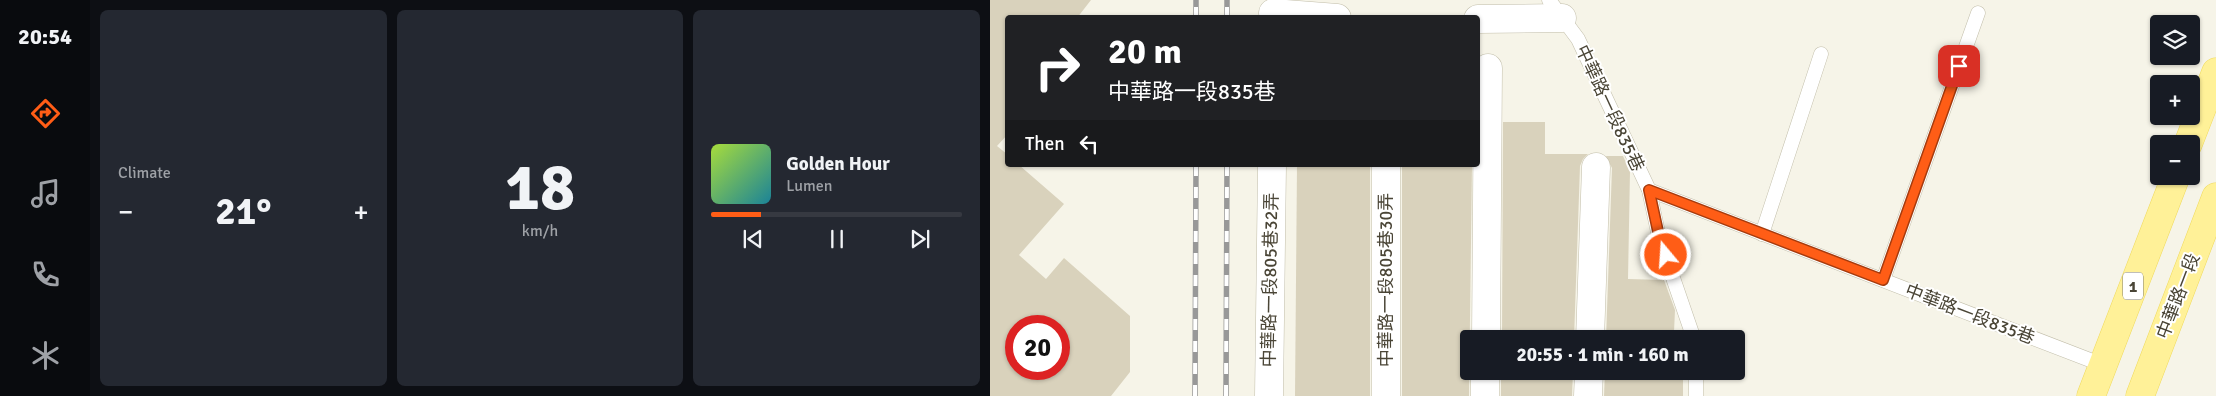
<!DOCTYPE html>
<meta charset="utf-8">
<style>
body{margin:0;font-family:Signika,"Noto Sans TC",sans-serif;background:#242831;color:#f1f3f6;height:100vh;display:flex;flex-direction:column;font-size:19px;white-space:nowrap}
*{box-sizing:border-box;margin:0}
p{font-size:16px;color:#9ea1a6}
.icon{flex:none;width:28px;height:28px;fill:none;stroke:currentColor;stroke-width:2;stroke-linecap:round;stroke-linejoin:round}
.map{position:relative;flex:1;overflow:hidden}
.details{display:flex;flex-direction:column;gap:10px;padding:10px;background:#0d0f14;width:900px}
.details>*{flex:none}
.banner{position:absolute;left:15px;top:15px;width:475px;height:152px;border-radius:5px;box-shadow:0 1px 4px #0004;background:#202124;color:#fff;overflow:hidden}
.fabs{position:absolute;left:1160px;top:15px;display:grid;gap:10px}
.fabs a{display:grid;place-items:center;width:50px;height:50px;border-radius:5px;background:#171b24;box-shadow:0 1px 4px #0004;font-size:25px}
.speed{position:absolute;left:15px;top:315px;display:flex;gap:10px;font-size:25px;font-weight:700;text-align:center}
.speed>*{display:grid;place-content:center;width:65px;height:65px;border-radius:50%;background:#171b24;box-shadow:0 1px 4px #0004;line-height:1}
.speed .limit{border:8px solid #d22;background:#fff;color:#111}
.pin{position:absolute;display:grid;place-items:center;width:42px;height:42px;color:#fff;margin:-21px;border-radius:10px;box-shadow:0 2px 8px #0006}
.me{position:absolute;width:55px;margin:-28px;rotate:342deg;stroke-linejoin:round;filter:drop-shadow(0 0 4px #0008)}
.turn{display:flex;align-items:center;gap:18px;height:105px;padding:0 20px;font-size:22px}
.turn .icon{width:65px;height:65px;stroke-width:2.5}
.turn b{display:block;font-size:35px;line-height:42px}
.then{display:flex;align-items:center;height:48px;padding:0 20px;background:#0003;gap:10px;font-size:19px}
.big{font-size:38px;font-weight:800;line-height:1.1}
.details .card{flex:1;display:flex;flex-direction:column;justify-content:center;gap:8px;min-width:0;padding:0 18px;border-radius:8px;background:#242831}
.details .dial{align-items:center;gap:0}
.dial b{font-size:65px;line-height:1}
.song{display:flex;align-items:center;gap:15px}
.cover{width:60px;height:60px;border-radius:8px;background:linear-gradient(135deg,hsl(80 70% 55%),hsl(190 70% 35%))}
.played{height:5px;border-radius:2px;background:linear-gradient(90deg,#ff5d16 20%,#363941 20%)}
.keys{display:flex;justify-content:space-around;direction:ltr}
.heat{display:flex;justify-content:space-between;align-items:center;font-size:28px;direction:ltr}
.details .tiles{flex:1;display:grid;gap:10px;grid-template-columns:repeat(3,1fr)}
.trip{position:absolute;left:470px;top:330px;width:285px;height:50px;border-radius:5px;background:#171b24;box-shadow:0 1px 4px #0004;font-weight:800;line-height:50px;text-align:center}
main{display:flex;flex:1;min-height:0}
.dock{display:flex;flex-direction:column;width:90px;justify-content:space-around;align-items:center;background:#090b0e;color:#9ea1a6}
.dock .icon{width:35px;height:35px}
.dock .active{color:#ff5d16}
.dock b{font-size:22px;color:#f1f3f6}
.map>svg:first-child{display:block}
</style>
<main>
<nav class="dock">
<b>20:54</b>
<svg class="icon active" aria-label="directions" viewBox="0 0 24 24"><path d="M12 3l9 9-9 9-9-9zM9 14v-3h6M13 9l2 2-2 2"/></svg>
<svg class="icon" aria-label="music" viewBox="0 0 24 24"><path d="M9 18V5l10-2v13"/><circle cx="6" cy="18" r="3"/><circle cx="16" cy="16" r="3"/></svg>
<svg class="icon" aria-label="phone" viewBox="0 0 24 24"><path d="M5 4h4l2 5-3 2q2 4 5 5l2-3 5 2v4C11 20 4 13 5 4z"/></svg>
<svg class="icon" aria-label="climate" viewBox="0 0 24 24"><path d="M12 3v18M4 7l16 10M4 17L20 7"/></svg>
</nav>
<section class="details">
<div class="tiles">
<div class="card"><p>Climate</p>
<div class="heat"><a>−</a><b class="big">21°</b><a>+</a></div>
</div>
<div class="card dial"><b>18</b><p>km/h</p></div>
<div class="card">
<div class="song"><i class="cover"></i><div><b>Golden Hour</b><p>Lumen</p></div></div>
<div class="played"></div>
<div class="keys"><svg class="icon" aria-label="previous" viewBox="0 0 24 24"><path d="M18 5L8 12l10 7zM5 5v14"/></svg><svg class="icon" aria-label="pause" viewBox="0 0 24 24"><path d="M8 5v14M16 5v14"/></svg><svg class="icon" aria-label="next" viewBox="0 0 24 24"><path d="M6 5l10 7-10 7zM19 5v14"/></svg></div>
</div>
</div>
</section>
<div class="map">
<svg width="1226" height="396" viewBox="0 0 1226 396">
<rect width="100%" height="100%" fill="#f6f4e8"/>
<g fill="#d9d2bc" fill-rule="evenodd">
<path d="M 0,0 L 101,0 L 87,18 L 18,18 L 18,134 L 7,146 L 18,155 L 18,165 L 29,165 L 74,204 L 29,255 L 56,279 L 74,258 L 140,316 L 140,372 L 121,396 L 0,396 ZM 26,326 L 69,326 L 69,369 L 26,369 Z"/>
<path d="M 513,122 L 555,122 L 555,154 L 598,154 L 593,159 L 590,166 L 584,339 L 512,339 Z"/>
<path d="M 616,156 L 633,156 L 640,171 L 638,279 L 674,280 L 685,310 L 684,332 L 692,332 L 693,339 L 616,339 L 622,168 Z"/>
<path d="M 307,165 L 380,165 L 380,396 L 305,396 Z"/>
<path d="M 412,165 L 482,165 L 479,396 L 412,396 Z"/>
<path d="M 511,371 L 583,371 L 582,396 L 511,396 Z"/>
<path d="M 615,371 L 693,371 L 693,396 L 614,396 Z"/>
</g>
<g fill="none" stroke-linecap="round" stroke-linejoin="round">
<defs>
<g id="service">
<path d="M 559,0 L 588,39 L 659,190 L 669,237 L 704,339"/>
<path d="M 659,190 L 1113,365"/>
<path d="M 772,234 L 831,54"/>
<path d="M 893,280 L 988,13"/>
<path d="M 706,396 L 706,371"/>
</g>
<g id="minor">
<path d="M 283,13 L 347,18"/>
<path d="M 488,19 L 572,18"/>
<path d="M 496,339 L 498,68"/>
<path d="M 600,339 L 606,167"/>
<path d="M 279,396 L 282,165"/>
<path d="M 396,396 L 396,165"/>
<path d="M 495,396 L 495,371"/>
<path d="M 598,396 L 599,371"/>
</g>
<g id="primary">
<path d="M 1198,144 L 1226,72"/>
<path d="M 1101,396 L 1186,176"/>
<path d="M 1150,396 L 1226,197"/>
</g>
</defs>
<use href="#service" stroke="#c2beaa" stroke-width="15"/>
<use href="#minor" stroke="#c2beaa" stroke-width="29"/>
<use href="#primary" stroke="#f0da5c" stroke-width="29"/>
<use href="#service" stroke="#fff" stroke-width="14"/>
<use href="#minor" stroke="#fff" stroke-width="28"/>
<use href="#primary" stroke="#fff198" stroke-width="28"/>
<defs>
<g id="rail">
<path d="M 206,18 L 206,0"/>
<path d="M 237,18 L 237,0"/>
<path d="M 205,396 L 206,165"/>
<path d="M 236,396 L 237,165"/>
</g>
</defs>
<use href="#rail" stroke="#989898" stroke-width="5.5"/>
<use href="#rail" stroke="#fff" stroke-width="4" stroke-dasharray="11" stroke-linecap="butt"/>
</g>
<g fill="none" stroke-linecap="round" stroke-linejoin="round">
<defs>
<path id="route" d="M 676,255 L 669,236 L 659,190 L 893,280 L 969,66"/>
</defs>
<use href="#route" stroke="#a63c0e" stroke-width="12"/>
<use href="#route" stroke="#ff5d16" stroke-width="9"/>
</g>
<g text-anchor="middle" stroke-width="4" stroke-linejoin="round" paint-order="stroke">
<rect fill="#fff" stroke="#807d72" stroke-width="1" x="1133" y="272.5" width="20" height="27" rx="4"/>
<g font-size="16" font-weight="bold" fill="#4a4536">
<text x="1143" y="292">1</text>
</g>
<g font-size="18" fill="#4a4536" stroke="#fff">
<text transform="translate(620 108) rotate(65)" y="6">中華路一段835巷</text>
<text transform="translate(280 280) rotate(-89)" y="6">中華路一段805巷32弄</text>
<text transform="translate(396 280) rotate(-90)" y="6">中華路一段805巷30弄</text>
<text transform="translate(1188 296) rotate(-69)" y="6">中華路一段</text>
<text transform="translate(980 314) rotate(21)" y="6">中華路一段835巷</text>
</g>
</g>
</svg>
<div class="fabs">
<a><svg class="icon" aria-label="layers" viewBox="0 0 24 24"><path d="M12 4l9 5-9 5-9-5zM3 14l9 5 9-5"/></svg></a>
<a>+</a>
<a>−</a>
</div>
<div class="speed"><div class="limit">20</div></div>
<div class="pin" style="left:969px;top:66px;background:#d93025"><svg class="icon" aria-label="arrive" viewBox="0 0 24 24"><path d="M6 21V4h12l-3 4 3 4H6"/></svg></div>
<svg class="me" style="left:676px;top:255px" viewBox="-20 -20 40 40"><circle r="17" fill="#ff5d16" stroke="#fff" stroke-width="3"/><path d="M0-11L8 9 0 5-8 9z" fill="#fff"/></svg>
<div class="trip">20:55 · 1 min · 160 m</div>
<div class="banner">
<div class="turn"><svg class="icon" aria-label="right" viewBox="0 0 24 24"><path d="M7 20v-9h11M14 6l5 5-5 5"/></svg><div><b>20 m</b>中華路一段835巷</div></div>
<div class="then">Then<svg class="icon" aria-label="left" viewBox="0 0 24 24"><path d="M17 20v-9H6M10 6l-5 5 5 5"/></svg></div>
</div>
</div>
</main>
